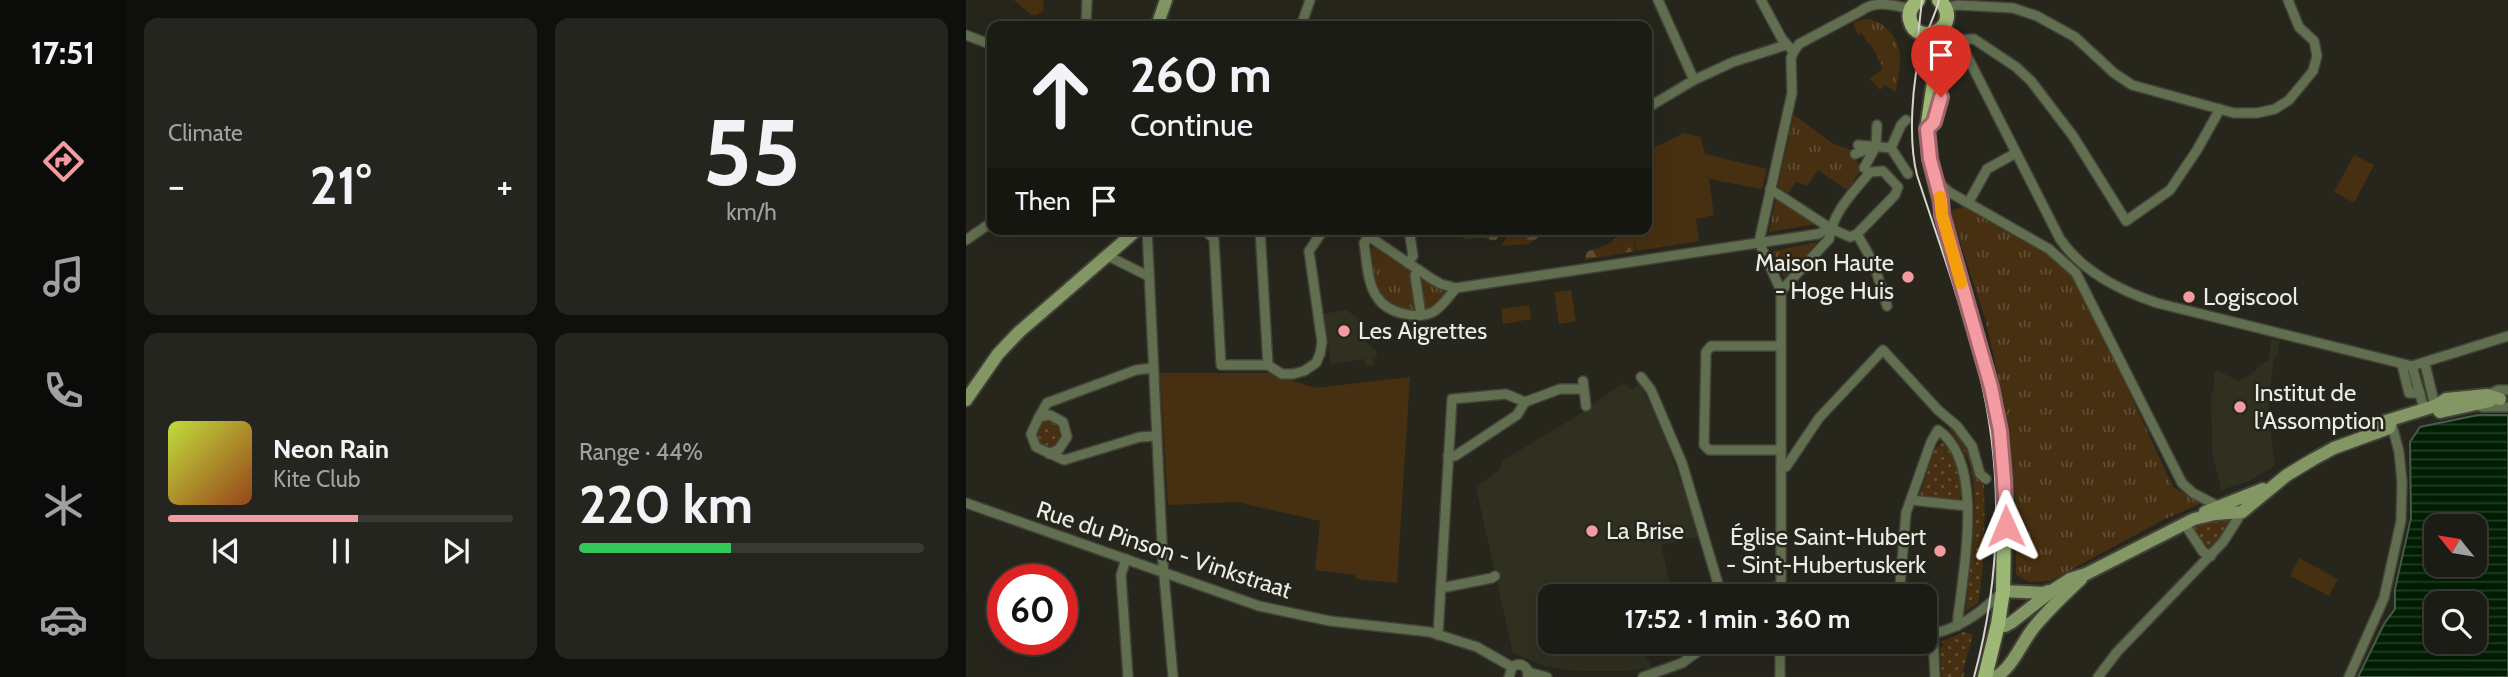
<!DOCTYPE html>
<meta charset="utf-8">
<style>
body{margin:0;font-family:Cabin,sans-serif;background:#25251f;color:#f1f3f6;height:100vh;display:flex;flex-direction:column;font-size:26px;white-space:nowrap}
*{box-sizing:border-box;margin:0}
p{font-size:23px;color:#a0a1a1}
.icon{flex:none;width:38px;height:38px;fill:none;stroke:currentColor;stroke-width:2;stroke-linecap:round;stroke-linejoin:round}
.map{position:relative;flex:1;overflow:hidden}
.panel{display:flex;flex-direction:column;gap:18px;padding:18px;background:#0f0f0c;width:840px}
.panel>*{flex:none}
.banner{position:absolute;left:21px;top:21px;width:665px;height:214px;border-radius:14px;box-shadow:0 7px 28px #0002,0 0 0 2px #3a3a35;background:#1c1c16;color:#f1f3f6;overflow:hidden}
.needle{width:46px;rotate:300deg}
.tools{position:absolute;left:1458px;top:514px;display:grid;gap:14px}
.tools a{display:grid;place-items:center;width:63px;height:63px;border-radius:14px;background:#1c1c16;box-shadow:0 7px 28px #0002,0 0 0 2px #3a3a35;font-size:35px}
.speed{position:absolute;left:21px;top:564px;display:flex;gap:14px;font-size:35px;font-weight:700;text-align:center}
.speed>*{display:grid;place-content:center;width:91px;height:91px;border-radius:50%;background:#1c1c16;box-shadow:0 7px 28px #0002,0 0 0 2px #3a3a35;line-height:1}
.speed .limit{border:10px solid #d22;background:#fff;color:#111}
.pin{position:absolute;display:grid;place-items:center;width:60px;height:60px;color:#fff;margin:-72px -30px;border-radius:50% 50% 50% 0;rotate:-45deg;box-shadow:0 0 7px #0007}
.pin .icon{rotate:45deg}
.me{position:absolute;width:77px;margin:-38px;rotate:359deg;stroke-linejoin:round;filter:drop-shadow(0 0 5px #0008)}
.turn{display:flex;align-items:center;gap:24px;height:147px;padding:0 28px;font-size:32px}
.turn .icon{width:91px;height:91px;stroke-width:2.5}
.turn b{display:block;font-size:49px;line-height:60px}
.then{display:flex;align-items:center;height:66px;padding:0 28px;background:#0003;gap:14px;font-size:26px}
.big{font-size:52px;font-weight:700;line-height:1.1}
.panel .tile{flex:1;display:flex;flex-direction:column;justify-content:center;gap:10px;min-width:0;padding:0 24px;border-radius:14px;background:#25251f}
.panel .dial{align-items:center;gap:0}
.dial b{font-size:91px;line-height:1}
.song{display:flex;align-items:center;gap:21px}
.cover{width:84px;height:84px;border-radius:10px;background:linear-gradient(135deg,hsl(70 70% 55%),hsl(20 70% 35%))}
.played{height:7px;border-radius:4px;background:linear-gradient(90deg,#f49aa1 55%,#3a3a35 55%)}
.keys{display:flex;justify-content:space-around;direction:ltr}
.heat{display:flex;justify-content:space-between;align-items:center;font-size:38px;direction:ltr}
.charge{height:10px;border-radius:5px;background:linear-gradient(90deg,#34c759 44%,#3a3a35 0)}
.panel .tiles{flex:1;display:grid;gap:18px;grid-template-columns:repeat(2,1fr)}
.trip{position:absolute;left:572px;top:584px;width:399px;height:70px;border-radius:14px;background:#1c1c16;box-shadow:0 7px 28px #0002,0 0 0 2px #3a3a35;font-weight:700;line-height:70px;text-align:center}
main{display:flex;flex:1;min-height:0}
.tab-bar{display:flex;flex-direction:column;width:126px;justify-content:space-around;align-items:center;background:#0b0b09;color:#a0a1a1}
.tab-bar .icon{width:49px;height:49px}
.tab-bar .on{color:#f49aa1}
.tab-bar b{font-size:32px;color:#f1f3f6}
.map>svg:first-child{display:block}
</style>
<main>
<nav class="tab-bar">
<b>17:51</b>
<svg class="icon on" aria-label="directions" viewBox="0 0 24 24"><path d="M12 3l9 9-9 9-9-9zM9 14v-3h6M13 9l2 2-2 2"/></svg>
<svg class="icon" aria-label="music" viewBox="0 0 24 24"><path d="M9 18V5l10-2v13"/><circle cx="6" cy="18" r="3"/><circle cx="16" cy="16" r="3"/></svg>
<svg class="icon" aria-label="phone" viewBox="0 0 24 24"><path d="M5 4h4l2 5-3 2q2 4 5 5l2-3 5 2v4C11 20 4 13 5 4z"/></svg>
<svg class="icon" aria-label="climate" viewBox="0 0 24 24"><path d="M12 3v18M4 7l16 10M4 17L20 7"/></svg>
<svg class="icon" aria-label="car" viewBox="0 0 24 24"><path d="M5 17H2v-5l4-1 3-4h7l3 4 3 1v5h-3M9 17h6M6 11h13"/><circle cx="7" cy="17" r="2"/><circle cx="17" cy="17" r="2"/></svg>
</nav>
<section class="panel">
<div class="tiles">
<div class="tile"><p>Climate</p>
<div class="heat"><a>−</a><b class="big">21°</b><a>+</a></div>
</div>
<div class="tile dial"><b>55</b><p>km/h</p></div>
<div class="tile">
<div class="song"><i class="cover"></i><div><b>Neon Rain</b><p>Kite Club</p></div></div>
<div class="played"></div>
<div class="keys"><svg class="icon" aria-label="previous" viewBox="0 0 24 24"><path d="M18 5L8 12l10 7zM5 5v14"/></svg><svg class="icon" aria-label="pause" viewBox="0 0 24 24"><path d="M8 5v14M16 5v14"/></svg><svg class="icon" aria-label="next" viewBox="0 0 24 24"><path d="M6 5l10 7-10 7zM19 5v14"/></svg></div>
</div>
<div class="tile"><p>Range · 44%</p><b class="big">220 km</b><div class="charge"></div></div>
</div>
</section>
<div class="map">
<svg width="1542" height="677" viewBox="0 0 1542 677">
<defs>
<pattern id="grass-dots" width="8" height="8" patternUnits="userSpaceOnUse" patternTransform="scale(1.75)"><rect width="8" height="8" fill="#473011"/><path d="M2 2h.1M6 6h.1" fill="none" stroke="#624e34" stroke-width="1.8" stroke-linecap="round"/></pattern>
<pattern id="forest-firs" width="22" height="20" patternUnits="userSpaceOnUse" patternTransform="scale(1.75)"><rect width="22" height="20" fill="#473011"/><path d="M5 1l3.5 6h-7zM16 11l3.5 6h-7z" fill="#624e34"/></pattern>
<pattern id="park-tufts" width="24" height="20" patternUnits="userSpaceOnUse" patternTransform="scale(1.75)"><rect width="24" height="20" fill="#473011"/><path d="M3 7l-1-3M5 7V3M7 7l1-3M15 17l-1-3M17 17v-4M19 17l1-3" fill="none" stroke="#624e34"/></pattern>
<pattern id="water-rules" width="6" height="5" patternUnits="userSpaceOnUse" patternTransform="scale(1.75)"><rect width="6" height="5" fill="#001e02"/><path d="M0 2.5h6" fill="none" stroke="#253f27"/></pattern>
</defs>
<rect width="100%" height="100%" fill="#26261d"/>
<g fill="#303021">
<path d="M 380,310 L 398,322 L 396,339 L 410,350 L 411,357 L 407,358 L 408,365 L 400,366 L 399,359 L 365,364 L 357,314 Z"/>
<path d="M 1306,339 L 1314,341 L 1311,357 L 1308,357 L 1303,398 L 1302,416 L 1309,466 L 1283,481 L 1255,490 L 1246,451 L 1245,392 L 1248,391 L 1248,372 L 1252,371 L 1273,381 L 1288,372 L 1293,365 L 1302,361 Z"/>
<path d="M 657,383 L 665,389 L 674,384 L 697,431 L 734,536 L 695,545 L 707,596 L 584,597 L 584,642 L 673,642 L 686,668 L 658,671 L 613,671 L 578,666 L 547,653 L 510,487 L 535,468 L 536,461 L 611,416 Z"/>
</g>
<g fill="url(#grass-dots)">
<circle cx="84" cy="434" r="15"/>
<path d="M 982,424 C 1008,436 1001,467 1018,484 C 1019,524 1019,564 1012,603 L 1000,611 C 1003,564 1015,513 1004,465 C 1000,449 985,435 982,424 Z"/>
<path d="M 975,443 L 982,444 C 993,456 995,479 997,494 L 992,500 L 958,497 L 954,494 L 969,449 Z"/>
<path d="M 1262,518 C 1265,533 1254,541 1244,551 L 1240,550 L 1227,529 L 1228,523 Z"/>
<path d="M 997,632 L 1007,634 L 997,671 L 999,672 L 997,677 L 976,677 L 974,648 L 978,645 L 975,642 Z"/>
</g>
<g fill="url(#forest-firs)">
<path d="M 495,229 L 538,229 L 529,241 L 517,238 L 499,239 L 496,236 Z"/>
<path d="M 547,229 L 598,229 L 577,234 L 563,244 L 535,246 Z"/>
<path d="M 654,229 L 666,229 L 670,251 L 619,260 L 620,252 L 642,244 L 656,234 Z"/>
</g>
<g fill="url(#park-tufts)">
<path d="M 48,0 L 77,0 L 78,10 L 71,15 L 65,15 Z"/>
<path d="M 899,19 C 918,19 934,39 934,58 C 934,69 931,81 930,92 L 919,85 L 914,90 L 904,79 L 917,68 L 904,43 L 902,44 L 896,33 L 892,35 L 887,23 Z"/>
<path d="M 828,115 L 866,143 L 890,152 L 891,163 L 897,167 L 881,190 L 852,170 L 841,186 L 830,182 L 822,193 L 812,186 Z"/>
<path d="M 810,199 L 812,200 L 850,224 L 803,232 Z"/>
<path d="M 996,207 L 1009,207 L 1088,255 L 1110,277 L 1207,487 L 1236,503 L 1199,519 L 1084,581 L 1063,582 L 1050,575 L 1049,496 L 1039,407 L 1019,318 L 984,212 Z"/>
<path d="M 851,242 L 821,279 L 818,278 L 807,251 Z"/>
<path d="M 408,246 L 480,292 C 466,317 427,318 413,291 C 407,279 407,261 405,248 Z"/>
</g>
<g fill="#473011">
<path d="M 912,38 L 918,40 L 927,63 L 920,69 L 905,41 Z"/>
<path d="M 718,133 L 735,137 L 739,154 L 801,169 L 796,189 L 743,179 L 748,215 L 730,219 L 733,241 L 671,251 L 666,229 L 681,229 L 681,151 Z"/>
<path d="M 1388,155 L 1408,165 L 1388,203 L 1368,192 Z"/>
<path d="M 605,290 L 610,321 L 593,324 L 588,292 Z"/>
<path d="M 563,305 L 565,319 L 537,324 L 535,309 Z"/>
<path d="M 194,373 L 302,373 L 350,388 L 444,377 L 431,583 L 390,579 L 389,575 L 349,570 L 354,521 L 271,502 L 202,505 Z"/>
<path d="M 1333,558 L 1372,579 L 1363,596 L 1324,576 Z"/>
</g>
<path fill="url(#water-rules)" stroke="#475c46" stroke-width="2" fill-rule="evenodd" d="M 1512,415 L 1542,415 L 1542,677 L 1392,677 L 1418,624 L 1429,609 L 1429,589 L 1445,518 L 1444,442 L 1454,427 ZM 1470,527 L 1508,527 L 1508,565 L 1470,565 ZM 1470,604 L 1508,604 L 1508,642 L 1470,642 Z"/>
<g fill="none" stroke-linecap="round" stroke-linejoin="round">
<defs>
<g id="street">
<path d="M 692,0 L 728,80"/>
<path d="M 795,0 L 816,39 L 825,49"/>
<path d="M 980,8 L 991,5 L 1047,8 L 1071,16 L 1109,37 L 1148,73 L 1166,85 L 1268,113 L 1291,113 L 1309,109 L 1323,100 L 1347,71 L 1351,56 L 1348,41 L 1333,27 L 1322,0"/>
<path d="M 120,26 L 121,0"/>
<path d="M 335,26 L 344,0"/>
<path d="M 976,28 L 983,31 L 997,48 L 1094,239 C 1116,271 1155,291 1191,303 L 1446,366 L 1542,336"/>
<path d="M 0,35 L 26,45"/>
<path d="M 991,40 L 1008,39 L 1050,67 L 1065,81 L 1107,136 L 1160,221 L 1204,190 L 1231,150 L 1254,109"/>
<path d="M 828,51 L 833,44 L 895,11 C 909,0 927,5 945,9"/>
<path d="M 681,108 L 728,80 L 767,62 L 820,45"/>
<path d="M 964,126 C 984,104 969,57 991,40"/>
<path d="M 892,145 L 925,148 L 942,174"/>
<path d="M 925,148 L 935,125 L 940,120"/>
<path d="M 889,154 L 910,146 L 911,125"/>
<path d="M 898,168 L 910,146"/>
<path d="M 969,179 L 983,192 L 1083,249 L 1110,273 L 1216,483 L 1227,493 L 1252,506"/>
<path d="M 804,189 L 864,228 L 884,237 L 891,234 L 929,195 L 932,187 L 917,171 L 904,172 C 887,193 867,211 863,239 L 815,291"/>
<path d="M 1005,198 L 1021,169 L 1050,153"/>
<path d="M 181,229 L 197,564 L 207,677"/>
<path d="M 238,229 L 248,239 L 255,365 L 302,365 L 316,374 L 327,374 L 338,371 L 350,363 L 354,354 L 356,342 L 343,251 L 358,229"/>
<path d="M 294,229 L 302,365"/>
<path d="M 392,229 L 466,279 L 475,284 L 490,288 L 852,234 L 864,228"/>
<path d="M 891,234 L 908,264 L 921,306"/>
<path d="M 403,237 L 398,243 C 401,260 401,283 411,297 C 421,313 450,320 467,312 C 476,307 483,296 490,288"/>
<path d="M 0,240 L 26,222"/>
<path d="M 793,242 L 815,291 L 815,597"/>
<path d="M 793,242 L 826,93 L 825,58 L 828,51"/>
<path d="M 140,255 L 182,276"/>
<path d="M 442,263 L 447,256 L 443,229"/>
<path d="M 453,270 L 449,275 L 455,315"/>
<path d="M 815,346 L 745,346 L 740,352 L 738,445 L 743,450 L 815,450"/>
<path d="M 1459,364 L 1469,406"/>
<path d="M 1436,365 L 1443,393 L 1454,393"/>
<path d="M 1446,366 L 1458,409"/>
<path d="M 675,377 L 685,390 L 716,463 L 756,597"/>
<path d="M 617,381 L 620,406"/>
<path d="M 1521,395 L 1532,390 L 1542,390"/>
<path d="M 1516,407 L 1542,407"/>
<path d="M 73,417 L 81,403 L 170,370 L 187,368"/>
<path d="M 83,454 L 93,449 L 101,437 L 97,422 L 84,415 L 73,417 L 65,434 L 70,447 L 98,460 L 174,437 L 191,436"/>
<path d="M 482,456 L 489,456 L 551,415 L 559,402 L 594,389 L 617,389"/>
<path d="M 815,467 L 820,467 L 853,418 L 917,350 L 972,410 L 991,426 L 1006,446 L 1014,474 L 1020,479"/>
<path d="M 945,500 L 1001,506"/>
<path d="M 0,503 L 293,606 L 364,621 L 464,632 L 511,647 L 546,667"/>
<path d="M 1218,523 L 1237,552 L 1245,556"/>
<path d="M 160,559 L 155,575 L 162,677"/>
<path d="M 475,588 L 526,578 L 529,576"/>
<path d="M 795,597 L 809,587 L 815,587"/>
<path d="M 933,597 L 940,513 L 965,442 L 972,430 C 1021,463 996,575 991,626"/>
<path d="M 967,634 L 969,677"/>
<path d="M 472,635 L 486,399 L 540,394 L 559,402"/>
<path d="M 959,635 C 990,631 1014,614 1036,592"/>
<path d="M 814,643 L 892,642"/>
<path d="M 546,667 C 552,663 557,664 561,669 L 562,677"/>
<path d="M 562,672 L 581,677"/>
<path d="M 543,677 L 546,667"/>
<path d="M 677,677 L 716,663 L 745,642"/>
<path d="M 814,677 L 814,642"/>
<path d="M 1132,677 L 1151,652 L 1257,542 L 1276,512"/>
<path d="M 1383,677 L 1418,598 L 1435,521 L 1436,482 L 1433,452 L 1425,421"/>
</g>
<g id="secondary">
<path d="M 191,26 L 200,0"/>
<path d="M 0,400 L 32,354 L 53,332 L 172,229"/>
<path d="M 1469,406 L 1474,412 L 1524,401"/>
<path d="M 1417,422 L 1469,406 L 1480,399 L 1521,395 L 1534,399"/>
<path d="M 1239,512 L 1297,489"/>
<path d="M 1037,591 L 1077,593 L 1083,591"/>
<path d="M 1032,624 L 1039,626 L 1046,622 L 1087,590 L 1104,579 L 1120,574 L 1228,519 L 1249,514 L 1276,512 L 1321,475 L 1346,460 L 1368,448 L 1423,428 L 1425,421"/>
<path d="M 1029,677 C 1047,668 1056,641 1069,626 C 1083,609 1099,594 1115,579"/>
</g>
<g id="primary">
<path d="M 952,0 C 946,6 942,11 944,20 C 951,50 1000,26 973,0"/>
<path d="M 976,28 L 961,129 L 964,159 L 985,249 L 1025,387 L 1034,431 L 1039,480 L 1037,591 L 1032,624 L 1019,677"/>
</g>
</defs>
<use href="#street" stroke="#424239" stroke-width="12"/>
<use href="#secondary" stroke="#424239" stroke-width="16"/>
<use href="#primary" stroke="#424239" stroke-width="18"/>
<use href="#street" stroke="#616e4f" stroke-width="9"/>
<use href="#secondary" stroke="#839765" stroke-width="12"/>
<use href="#primary" stroke="#9db775" stroke-width="14"/>
<g stroke="#d5d5ce" stroke-width="2">
<path d="M 973,0 C 969,16 961,30 956,46 C 946,80 942,140 951,175 C 972,240 996,305 1013,372 C 1038,472 1035,578 1008,677"/>
<path d="M 951,45 L 956,0"/>
</g>
</g>
<g fill="none" stroke-linecap="round" stroke-linejoin="round">
<defs>
<path id="route" d="M 975,97 L 968,122 L 961,129 L 964,159 L 975,200 L 976,215 L 1025,387 L 1034,431 L 1038,480 L 1040,526"/>
</defs>
<use href="#route" stroke="#9f6469" stroke-width="18"/>
<use href="#route" stroke="#f49aa1" stroke-width="12"/>
<path stroke="#f59e0b" stroke-width="12" d="M 974,197 L 976,215 L 995,283"/>
</g>
<g fill="#f49aa1" stroke="#26261d" stroke-width="2.5">
<circle cx="942" cy="277" r="7"/>
<circle cx="1223" cy="297" r="7"/>
<circle cx="378" cy="331" r="7"/>
<circle cx="1274" cy="407" r="7"/>
<circle cx="626" cy="531" r="7"/>
<circle cx="974" cy="551" r="7"/>
</g>
<g text-anchor="middle" stroke-width="5" stroke-linejoin="round" paint-order="stroke">
<g font-size="24" fill="#ecece6" stroke="#26261d" text-anchor="start">
<text x="928" y="271" text-anchor="end">Maison Haute<tspan x="928" dy="28">- Hoge Huis</tspan></text>
<text x="1237" y="305">Logiscool</text>
<text x="392" y="339">Les Aigrettes</text>
<text x="1288" y="401">Institut de<tspan x="1288" dy="28">l'Assomption</tspan></text>
<text x="640" y="539">La Brise</text>
<text x="960" y="545" text-anchor="end">Église Saint-Hubert<tspan x="960" dy="28">- Sint-Hubertuskerk</tspan></text>
</g>
<g font-size="24" fill="#ecece6" stroke="#26261d">
<text transform="translate(198 550) rotate(18)" y="8">Rue du Pinson - Vinkstraat</text>
</g>
</g>
</svg>
<div class="tools">
<a><svg class="needle" viewBox="-14 -14 28 28"><path d="M0-13l5 13h-10z" fill="#e53935"/><path d="M0 13l5-13h-10z" fill="#a0a1a1"/></svg></a>
<a><svg class="icon" aria-label="search" viewBox="0 0 24 24"><circle cx="10" cy="10" r="6"/><path d="M15 15l6 6"/></svg></a>
</div>
<div class="speed"><div class="limit">60</div></div>
<div class="pin" style="left:975px;top:97px;background:#d93025"><svg class="icon" aria-label="arrive" viewBox="0 0 24 24"><path d="M6 21V4h12l-3 4 3 4H6"/></svg></div>
<svg class="me" style="left:1040px;top:526px" viewBox="-20 -20 40 40"><path d="M0-17L14 15 0 8-14 15z" fill="#f49aa1" stroke="#fff" stroke-width="4"/></svg>
<div class="trip">17:52 · 1 min · 360 m</div>
<div class="banner">
<div class="turn"><svg class="icon" aria-label="ahead" viewBox="0 0 24 24"><path d="M12 20V5M6 11l6-6 6 6"/></svg><div><b>260 m</b>Continue</div></div>
<div class="then">Then<svg class="icon" aria-label="arrive" viewBox="0 0 24 24"><path d="M6 21V4h12l-3 4 3 4H6"/></svg></div>
</div>
</div>
</main>
